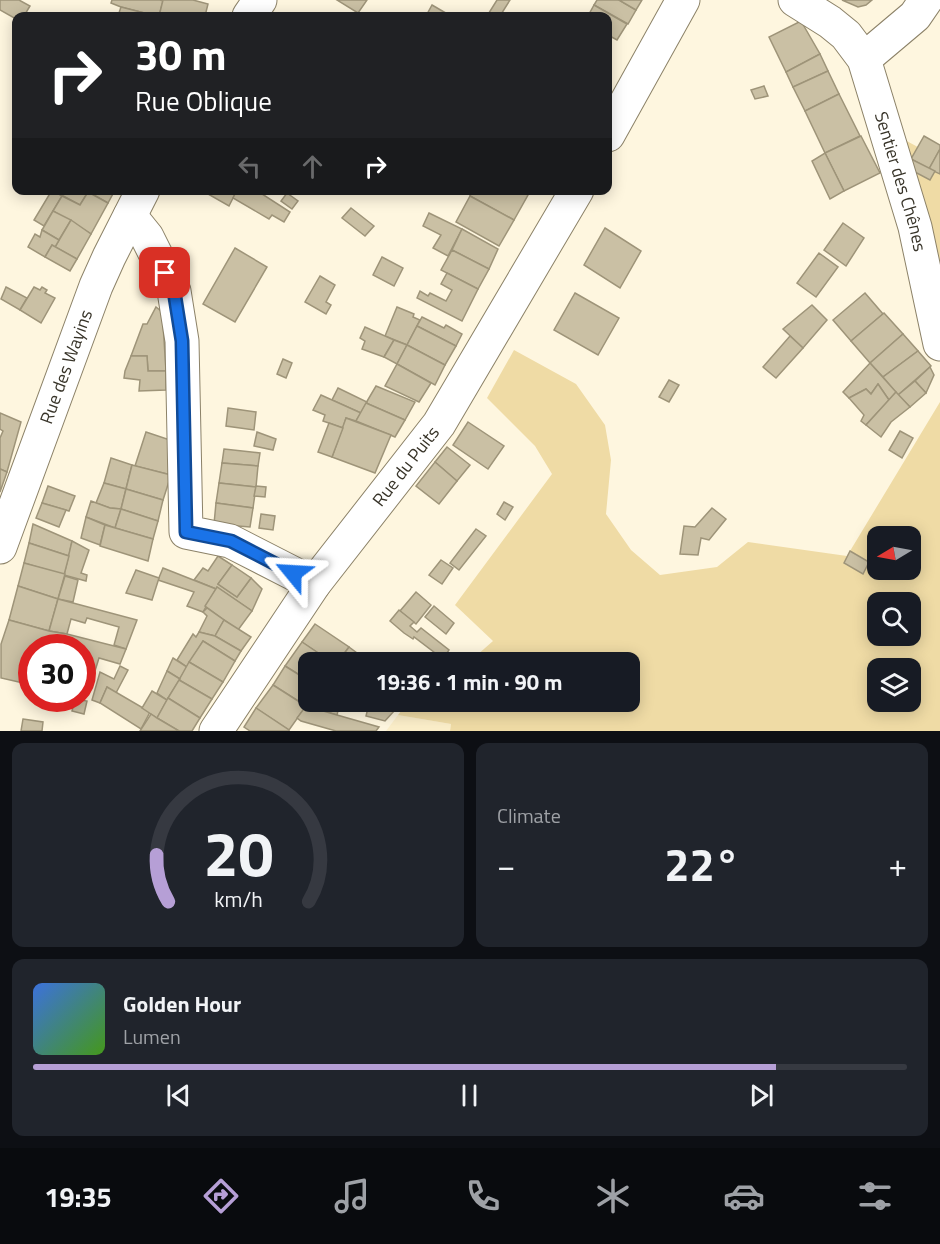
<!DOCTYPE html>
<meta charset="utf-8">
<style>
body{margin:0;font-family:"Titillium Web",sans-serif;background:#20242c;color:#f1f3f6;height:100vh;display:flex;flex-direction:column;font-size:22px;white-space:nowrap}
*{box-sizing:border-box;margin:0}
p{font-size:20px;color:#9ea1a6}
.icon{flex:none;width:33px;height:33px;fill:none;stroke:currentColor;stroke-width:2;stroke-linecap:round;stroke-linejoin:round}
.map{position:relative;height:731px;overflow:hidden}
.drawer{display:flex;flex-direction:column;gap:12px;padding:12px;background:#0d0f14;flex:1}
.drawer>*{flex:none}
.guide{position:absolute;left:12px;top:12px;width:600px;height:183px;border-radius:12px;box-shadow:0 3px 15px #0003;background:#202124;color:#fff;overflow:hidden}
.needle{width:39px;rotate:260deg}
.controls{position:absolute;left:867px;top:526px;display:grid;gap:12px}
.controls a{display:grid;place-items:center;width:54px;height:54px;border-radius:12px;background:#171b24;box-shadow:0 3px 15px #0003;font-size:30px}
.speed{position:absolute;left:18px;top:634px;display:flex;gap:12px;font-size:30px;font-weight:700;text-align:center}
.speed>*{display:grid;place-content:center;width:78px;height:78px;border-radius:50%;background:#171b24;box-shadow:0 3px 15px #0003;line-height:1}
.speed .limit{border:9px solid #d22;background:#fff;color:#111}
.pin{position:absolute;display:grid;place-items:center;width:51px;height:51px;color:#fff;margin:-26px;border-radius:12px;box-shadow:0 3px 9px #0006}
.me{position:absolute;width:66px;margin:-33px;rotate:297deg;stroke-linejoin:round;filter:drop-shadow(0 0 4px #0008)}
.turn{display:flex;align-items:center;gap:21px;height:126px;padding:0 24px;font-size:27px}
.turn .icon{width:78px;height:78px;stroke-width:2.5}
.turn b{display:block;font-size:42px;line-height:51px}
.lanes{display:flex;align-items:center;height:57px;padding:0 24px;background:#0003;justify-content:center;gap:30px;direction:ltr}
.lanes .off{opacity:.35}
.big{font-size:45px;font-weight:700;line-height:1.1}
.drawer .card{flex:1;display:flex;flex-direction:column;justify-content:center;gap:9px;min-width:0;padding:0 21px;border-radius:12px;background:#20242c}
.drawer .dial{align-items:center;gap:0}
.dial svg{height:156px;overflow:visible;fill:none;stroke:#363941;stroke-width:7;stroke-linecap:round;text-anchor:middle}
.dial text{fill:#f1f3f6;stroke:none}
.song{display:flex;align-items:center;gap:18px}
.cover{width:72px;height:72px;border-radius:9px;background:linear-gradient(135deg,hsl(220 70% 55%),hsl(100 70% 35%))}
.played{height:6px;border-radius:3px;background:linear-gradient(90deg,#b69fd6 85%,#363941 85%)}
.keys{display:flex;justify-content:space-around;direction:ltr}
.heat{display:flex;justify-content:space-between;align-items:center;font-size:33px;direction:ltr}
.drawer .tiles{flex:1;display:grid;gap:12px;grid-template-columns:1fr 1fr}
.card:last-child{grid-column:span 2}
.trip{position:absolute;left:298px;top:652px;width:342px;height:60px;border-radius:12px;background:#171b24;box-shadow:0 3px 15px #0003;font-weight:700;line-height:60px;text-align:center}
.tabs{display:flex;height:96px;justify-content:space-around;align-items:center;background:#090b0e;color:#9ea1a6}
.tabs .icon{width:42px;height:42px}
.tabs .current{color:#b69fd6}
.tabs b{font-size:27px;color:#f1f3f6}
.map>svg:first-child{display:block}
</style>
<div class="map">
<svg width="940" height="731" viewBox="0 0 940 731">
<rect width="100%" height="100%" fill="#fef6df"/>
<path fill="#fbeec9" d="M 398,715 L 451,724 L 450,731 L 386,731 Z"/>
<g fill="#efdba5" fill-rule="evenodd">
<path d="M 903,139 L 940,159 L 940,339 Z"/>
<path d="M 514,350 L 576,384 L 605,425 L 611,460 L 606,514 L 631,550 L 660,575 L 717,567 L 748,542 L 847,556 L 940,402 L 940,731 L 450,731 L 451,724 L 398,715 L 408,702 L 630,702 L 630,663 L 468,663 L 493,641 L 455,605 L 552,474 L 535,446 L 487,398 ZM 878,537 L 910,537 L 910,570 L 878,570 ZM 878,603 L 910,603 L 910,636 L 878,636 ZM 878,669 L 910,669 L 910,702 L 878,702 Z"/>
</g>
<g fill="#cac0a4" stroke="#9e9479" stroke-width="1.5">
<path d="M 0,0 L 19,0 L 30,6 L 24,16 L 16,16 L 16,19 L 0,10 Z"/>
<path d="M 112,0 L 160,0 L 163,1 L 159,16 L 156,16 L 121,7 L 111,3 Z"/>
<path d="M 163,0 L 193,0 L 208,4 L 205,16 L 159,16 Z"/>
<path d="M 337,0 L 367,0 L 358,13 Z"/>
<path d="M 497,0 L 510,0 L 500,16 L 487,16 Z"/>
<path d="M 597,0 L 619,0 L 636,10 L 628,24 L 594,5 Z"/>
<path d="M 619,0 L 642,0 L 636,10 Z"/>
<path d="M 842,0 L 872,0 L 866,5 L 858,7 Z"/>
<path d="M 432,5 L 451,16 L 426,16 Z"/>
<path d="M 594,5 L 627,24 L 617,40 L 608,35 L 608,16 L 588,16 Z"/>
<path d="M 121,7 L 156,16 L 118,16 Z"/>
<path d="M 801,21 L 820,54 L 786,72 L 769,37 Z"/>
<path d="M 820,54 L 828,71 L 793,87 L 786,72 Z"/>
<path d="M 828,71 L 839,94 L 805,111 L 793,87 Z"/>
<path d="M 764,86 L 768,96 L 755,99 L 751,90 Z"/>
<path d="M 839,94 L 860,136 L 825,153 L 805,111 Z"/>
<path d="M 861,136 L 880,173 L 844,191 L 825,153 Z"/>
<path d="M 924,136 L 940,145 L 940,149 L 929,169 L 911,159 Z"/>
<path d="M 940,149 L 940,174 L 929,169 Z"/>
<path d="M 825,153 L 844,191 L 830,199 L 812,161 Z"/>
<path d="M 911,159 L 935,171 L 930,180 L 913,171 Z"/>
<path d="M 52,190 L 62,196 L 44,226 L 34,220 Z"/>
<path d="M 85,190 L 115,190 L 108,203 Z"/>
<path d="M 85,190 L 88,192 L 80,205 L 54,191 Z"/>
<path d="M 201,190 L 237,190 L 229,206 Z"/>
<path d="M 237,190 L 256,190 L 290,212 L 284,222 L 272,215 L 269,219 L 233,198 Z"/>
<path d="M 473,190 L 519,190 L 528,195 L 514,220 L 470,196 Z"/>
<path d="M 88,192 L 108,203 L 91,234 L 53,211 L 62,196 L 80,205 Z"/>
<path d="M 287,193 L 298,201 L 292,209 L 281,201 Z"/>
<path d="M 470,196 L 514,220 L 499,246 L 456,222 Z"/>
<path d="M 351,208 L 374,226 L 365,236 L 342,218 Z"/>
<path d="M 53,211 L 71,220 L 59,240 L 42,230 Z"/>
<path d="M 429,213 L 462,229 L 448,256 L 433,248 L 441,235 L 423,226 Z"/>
<path d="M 71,220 L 91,234 L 77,259 L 55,247 Z"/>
<path d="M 843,223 L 864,238 L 846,266 L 824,250 Z"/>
<path d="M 605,228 L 641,251 L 620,288 L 584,265 Z"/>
<path d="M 462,229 L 498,249 L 489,269 L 452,250 Z"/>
<path d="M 42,230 L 59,240 L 55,247 L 52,245 L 45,257 L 28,247 L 35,234 L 40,237 Z"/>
<path d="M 52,245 L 77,259 L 70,271 L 45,257 Z"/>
<path d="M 235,248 L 267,267 L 235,322 L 203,304 Z"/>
<path d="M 452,250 L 489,269 L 478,289 L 441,270 Z"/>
<path d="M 819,253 L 838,267 L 816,297 L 797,283 Z"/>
<path d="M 382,257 L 403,268 L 394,286 L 373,275 Z"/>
<path d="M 447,273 L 478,289 L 462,321 L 417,298 L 420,291 L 428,296 L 430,293 L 446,301 L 452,290 L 441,284 Z"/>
<path d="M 320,276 L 335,285 L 326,302 L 331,305 L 326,314 L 305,302 Z"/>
<path d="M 6,287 L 27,298 L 20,310 L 1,299 Z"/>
<path d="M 34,287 L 40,290 L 42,287 L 47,290 L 45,293 L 55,298 L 41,323 L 20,310 Z"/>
<path d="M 575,293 L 619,318 L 598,355 L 554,330 Z"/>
<path d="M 865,293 L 883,314 L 851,341 L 833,320 Z"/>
<path d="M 812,305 L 827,320 L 803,348 L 783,329 Z"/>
<path d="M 156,307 L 161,311 L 163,324 L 166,371 L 148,371 L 147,356 L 131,356 L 143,324 L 147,324 Z"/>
<path d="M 397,307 L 414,314 L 413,317 L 420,320 L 407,345 L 385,336 Z"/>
<path d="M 884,313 L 903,334 L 870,363 L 851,341 Z"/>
<path d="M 422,317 L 444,328 L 446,325 L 462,334 L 456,346 L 417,326 Z"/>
<path d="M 417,326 L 456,346 L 445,365 L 407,345 Z"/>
<path d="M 365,327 L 394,340 L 384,357 L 362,349 L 365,341 L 360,338 Z"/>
<path d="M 903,334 L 918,351 L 883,377 L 870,363 Z"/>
<path d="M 790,336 L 803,348 L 776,378 L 763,367 Z"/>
<path d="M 394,340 L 407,345 L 397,364 L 384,357 Z"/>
<path d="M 407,345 L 445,365 L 435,385 L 397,364 Z"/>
<path d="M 918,351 L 931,366 L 898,395 L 883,377 Z"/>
<path d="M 131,356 L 147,356 L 148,371 L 166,371 L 166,390 L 139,391 L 140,380 L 124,378 L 125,371 Z"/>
<path d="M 283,359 L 292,363 L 286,378 L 277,374 Z"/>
<path d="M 870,363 L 896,392 L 889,400 L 878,384 L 871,394 L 866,389 L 849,398 L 843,392 Z"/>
<path d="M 397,364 L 431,383 L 419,402 L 385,386 Z"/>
<path d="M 930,367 L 934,375 L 926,393 L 915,381 Z"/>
<path d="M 669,380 L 679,385 L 669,402 L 659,397 Z"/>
<path d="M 915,381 L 926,393 L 910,407 L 898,395 Z"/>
<path d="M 878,384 L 889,400 L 866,425 L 861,421 L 864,415 L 849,398 L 866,389 L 871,394 Z"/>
<path d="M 376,386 L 415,402 L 405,420 L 366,403 Z"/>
<path d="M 338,388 L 367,402 L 361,413 L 332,400 Z"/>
<path d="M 896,392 L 910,407 L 891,422 L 881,437 L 866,425 Z"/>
<path d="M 321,395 L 361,413 L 356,421 L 346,418 L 343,428 L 323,421 L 325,415 L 313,410 Z"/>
<path d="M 366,403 L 405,420 L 395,437 L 356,421 Z"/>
<path d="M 228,408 L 256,412 L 254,430 L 226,426 Z"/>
<path d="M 0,413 L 21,422 L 7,472 L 0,469 L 0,438 L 3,431 L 0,429 Z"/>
<path d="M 346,418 L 391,435 L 375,473 L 332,457 Z"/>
<path d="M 468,422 L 504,446 L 488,469 L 453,445 Z"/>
<path d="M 329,423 L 343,428 L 332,457 L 318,452 Z"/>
<path d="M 900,431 L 913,438 L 902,458 L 889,450 Z"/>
<path d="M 146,432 L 170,440 L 171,475 L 135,466 Z"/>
<path d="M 257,432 L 276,439 L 273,450 L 254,446 Z"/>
<path d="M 447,447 L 470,465 L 457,481 L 435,462 Z"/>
<path d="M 224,449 L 260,453 L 258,466 L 222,463 Z"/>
<path d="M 111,458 L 132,465 L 126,489 L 104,483 Z"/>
<path d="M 435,462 L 457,481 L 439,504 L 416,486 Z"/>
<path d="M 222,463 L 258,466 L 256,487 L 219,483 Z"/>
<path d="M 132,465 L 171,475 L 163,500 L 126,489 Z"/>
<path d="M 0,469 L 7,472 L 0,492 Z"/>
<path d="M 104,483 L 126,489 L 121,509 L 110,508 L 96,503 Z"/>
<path d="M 219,483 L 256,487 L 253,508 L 216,503 Z"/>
<path d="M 48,486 L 75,496 L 69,511 L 42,503 Z"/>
<path d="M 256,486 L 266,487 L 265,497 L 254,496 Z"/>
<path d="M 126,489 L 163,500 L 158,521 L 121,509 Z"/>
<path d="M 91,501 L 110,508 L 121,509 L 115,528 L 86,517 Z"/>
<path d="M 504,502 L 513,507 L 505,520 L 497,514 Z"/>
<path d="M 42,503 L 66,510 L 59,527 L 36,518 Z"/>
<path d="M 216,503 L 253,508 L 250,527 L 214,524 Z"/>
<path d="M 712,508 L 726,519 L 709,540 L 701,538 L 698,555 L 680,554 L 684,526 L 695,527 Z"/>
<path d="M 121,509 L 158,521 L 153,539 L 115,528 Z"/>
<path d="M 261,514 L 275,516 L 273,530 L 259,528 Z"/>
<path d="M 86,517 L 105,525 L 100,545 L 81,538 Z"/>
<path d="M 33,524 L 72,541 L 69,556 L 29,543 Z"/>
<path d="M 105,525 L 153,539 L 148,561 L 100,546 Z"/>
<path d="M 476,529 L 486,536 L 459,570 L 450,563 Z"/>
<path d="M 72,541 L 89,550 L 81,573 L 87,575 L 86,581 L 64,575 Z"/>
<path d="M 29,543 L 69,556 L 64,575 L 24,563 Z"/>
<path d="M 850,551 L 869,562 L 863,574 L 844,563 Z"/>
<path d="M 218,556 L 232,565 L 218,584 L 237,597 L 251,578 L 262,589 L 252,611 L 217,587 L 216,589 L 194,580 L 203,568 L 208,571 Z"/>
<path d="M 441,560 L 453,568 L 442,584 L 429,575 Z"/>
<path d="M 24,563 L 65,574 L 58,599 L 18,586 Z"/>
<path d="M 232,565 L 251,578 L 237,597 L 218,584 Z"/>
<path d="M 163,568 L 216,589 L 203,612 L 187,606 L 194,592 L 158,580 Z"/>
<path d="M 136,570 L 159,578 L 152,600 L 126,593 Z"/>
<path d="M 65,576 L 78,580 L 73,602 L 58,599 Z"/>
<path d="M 18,586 L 58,599 L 49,631 L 9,620 Z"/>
<path d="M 217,587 L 252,611 L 238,630 L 205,606 Z"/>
<path d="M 416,592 L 431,605 L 416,624 L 400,611 Z"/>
<path d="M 58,599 L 137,620 L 126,649 L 114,645 L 119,627 L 87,618 L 85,623 L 71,619 L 67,634 L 49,631 Z"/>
<path d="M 434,606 L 454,623 L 446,634 L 425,617 Z"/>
<path d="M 207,608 L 224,620 L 215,636 L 199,632 L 207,616 L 203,612 Z"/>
<path d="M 399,610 L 414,622 L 410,626 L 417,632 L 421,628 L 449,650 L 443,659 L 414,637 L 413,639 L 404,633 L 390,621 Z"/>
<path d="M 9,620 L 49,631 L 67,634 L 126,649 L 120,664 L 99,658 L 95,671 L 82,665 L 82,648 L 32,648 L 32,685 L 1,678 L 1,644 Z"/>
<path d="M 224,620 L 251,637 L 241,651 L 215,636 Z"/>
<path d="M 315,624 L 349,647 L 337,663 L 333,663 L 302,642 Z"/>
<path d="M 199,632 L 215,636 L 241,651 L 235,661 L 203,641 L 187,667 L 177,660 L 193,634 L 196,637 Z"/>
<path d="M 203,641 L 235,661 L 223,682 L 189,662 Z"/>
<path d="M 302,642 L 333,663 L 309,663 L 309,681 L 285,666 Z"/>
<path d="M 349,647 L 361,656 L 348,663 L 339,663 L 338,662 Z"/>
<path d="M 173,658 L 187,667 L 180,679 L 167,671 Z"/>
<path d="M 189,662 L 223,682 L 212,699 L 179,680 Z"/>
<path d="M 120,666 L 128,670 L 116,693 L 107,687 L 100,703 L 92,700 L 100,672 L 114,679 Z"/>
<path d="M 285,666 L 309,681 L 309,701 L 306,706 L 273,685 Z"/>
<path d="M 167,671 L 180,679 L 167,700 L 157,693 Z"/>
<path d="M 179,680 L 212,699 L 200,718 L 168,698 Z"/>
<path d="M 273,685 L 306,706 L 289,730 L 256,708 Z"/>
<path d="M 107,687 L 150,712 L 141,729 L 100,703 Z"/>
<path d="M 152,691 L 167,700 L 157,718 L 142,708 Z"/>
<path d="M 168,698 L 200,718 L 192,731 L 179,731 L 157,718 Z"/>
<path d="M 75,699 L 87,701 L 84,714 L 72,711 Z"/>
<path d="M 309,701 L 340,702 L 337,715 L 306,706 Z"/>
<path d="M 369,704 L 395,710 L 385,721 L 366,716 Z"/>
<path d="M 306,706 L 337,715 L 379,727 L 376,731 L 336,731 L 301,721 L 297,718 Z"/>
<path d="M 256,708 L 289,730 L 289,731 L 250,731 L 244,727 Z"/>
<path d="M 151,714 L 157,718 L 179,731 L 140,731 Z"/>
<path d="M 23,719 L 43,722 L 42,731 L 21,731 Z"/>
</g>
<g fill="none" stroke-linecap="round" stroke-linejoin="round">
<defs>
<g id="minor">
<path id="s1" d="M 795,0 L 830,22 L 846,35 L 864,59 L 915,227 L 940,344"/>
<path d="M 249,16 L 260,0"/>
<path d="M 864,59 L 915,16 L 926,0"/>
<path d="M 608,135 L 683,0"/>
<path d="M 130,216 L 147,237 L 174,291 L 182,341 L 186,532 L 230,541 L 314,584"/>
<path id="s2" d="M 0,547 L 96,286 L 109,257 L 143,190"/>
<path id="s3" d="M 216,731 L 314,584 L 439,424 L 577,190"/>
</g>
</defs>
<use href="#minor" stroke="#8c8268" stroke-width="35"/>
<use href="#minor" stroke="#fff" stroke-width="33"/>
</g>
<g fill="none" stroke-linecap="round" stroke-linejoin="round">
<defs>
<path id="route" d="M 165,273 L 174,291 L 182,341 L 186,532 L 231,541 L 293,573"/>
</defs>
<use href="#route" stroke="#114b97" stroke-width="15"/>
<use href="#route" stroke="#1a73e8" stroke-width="10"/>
</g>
<g text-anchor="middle" stroke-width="4.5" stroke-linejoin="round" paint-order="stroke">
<g font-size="18" fill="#373328" stroke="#fff">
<text dy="6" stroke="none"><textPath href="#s1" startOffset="220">Sentier des Chênes</textPath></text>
<text dy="6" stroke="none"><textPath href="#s2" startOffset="192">Rue des Wayins</textPath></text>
<text dy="6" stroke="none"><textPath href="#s3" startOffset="326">Rue du Puits</textPath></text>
</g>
</g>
</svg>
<div class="controls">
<a><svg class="needle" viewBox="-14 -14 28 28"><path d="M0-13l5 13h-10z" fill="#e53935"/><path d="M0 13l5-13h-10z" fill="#9ea1a6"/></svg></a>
<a><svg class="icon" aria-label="search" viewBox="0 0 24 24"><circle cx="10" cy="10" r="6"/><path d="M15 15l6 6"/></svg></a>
<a><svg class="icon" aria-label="layers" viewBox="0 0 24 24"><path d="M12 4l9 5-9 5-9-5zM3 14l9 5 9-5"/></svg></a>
</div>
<div class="speed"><div class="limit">30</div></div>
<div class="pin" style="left:165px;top:273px;background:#d93025"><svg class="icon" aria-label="arrive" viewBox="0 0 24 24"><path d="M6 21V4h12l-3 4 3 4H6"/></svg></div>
<svg class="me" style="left:293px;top:573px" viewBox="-20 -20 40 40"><path d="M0-17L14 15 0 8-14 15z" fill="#1a73e8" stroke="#fff" stroke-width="4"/></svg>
<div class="trip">19:36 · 1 min · 90 m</div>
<div class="guide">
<div class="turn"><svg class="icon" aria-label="right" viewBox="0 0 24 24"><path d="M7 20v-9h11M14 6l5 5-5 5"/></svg><div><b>30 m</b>Rue Oblique</div></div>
<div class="lanes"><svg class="icon off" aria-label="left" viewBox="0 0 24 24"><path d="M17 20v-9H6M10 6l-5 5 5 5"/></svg><svg class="icon off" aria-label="ahead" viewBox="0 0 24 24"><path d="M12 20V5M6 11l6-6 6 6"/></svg><svg class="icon" aria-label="right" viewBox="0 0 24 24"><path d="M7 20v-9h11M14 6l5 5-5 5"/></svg></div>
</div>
</div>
<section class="drawer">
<div class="tiles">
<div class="card dial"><svg viewBox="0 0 100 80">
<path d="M14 69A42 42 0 1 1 86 69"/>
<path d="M14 69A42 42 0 0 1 8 45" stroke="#b69fd6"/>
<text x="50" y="56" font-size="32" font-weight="700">20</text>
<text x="50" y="72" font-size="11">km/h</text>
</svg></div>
<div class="card"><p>Climate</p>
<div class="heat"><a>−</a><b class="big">22°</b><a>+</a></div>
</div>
<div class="card">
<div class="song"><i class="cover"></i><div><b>Golden Hour</b><p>Lumen</p></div></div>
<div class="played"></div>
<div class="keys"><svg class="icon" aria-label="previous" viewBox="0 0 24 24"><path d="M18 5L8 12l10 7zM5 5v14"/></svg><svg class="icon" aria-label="pause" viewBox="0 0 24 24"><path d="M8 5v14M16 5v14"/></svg><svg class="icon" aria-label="next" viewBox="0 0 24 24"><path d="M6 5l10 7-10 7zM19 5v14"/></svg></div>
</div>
</div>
</section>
<nav class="tabs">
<b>19:35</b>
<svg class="icon current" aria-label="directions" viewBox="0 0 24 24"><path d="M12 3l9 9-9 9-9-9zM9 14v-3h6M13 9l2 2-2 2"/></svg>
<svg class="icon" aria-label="music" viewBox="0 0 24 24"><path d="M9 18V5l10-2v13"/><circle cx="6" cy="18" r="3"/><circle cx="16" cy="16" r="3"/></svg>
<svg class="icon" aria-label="phone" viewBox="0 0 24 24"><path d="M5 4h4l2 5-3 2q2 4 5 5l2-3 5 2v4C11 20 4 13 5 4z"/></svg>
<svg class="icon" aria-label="climate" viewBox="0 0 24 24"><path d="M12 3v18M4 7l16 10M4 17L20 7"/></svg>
<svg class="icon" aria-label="car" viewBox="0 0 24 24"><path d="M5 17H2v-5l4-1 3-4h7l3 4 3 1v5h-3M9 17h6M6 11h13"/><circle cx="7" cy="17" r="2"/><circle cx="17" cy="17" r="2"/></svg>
<svg class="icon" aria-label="filters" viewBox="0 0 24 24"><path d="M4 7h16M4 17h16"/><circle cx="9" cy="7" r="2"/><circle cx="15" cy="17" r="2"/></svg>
</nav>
